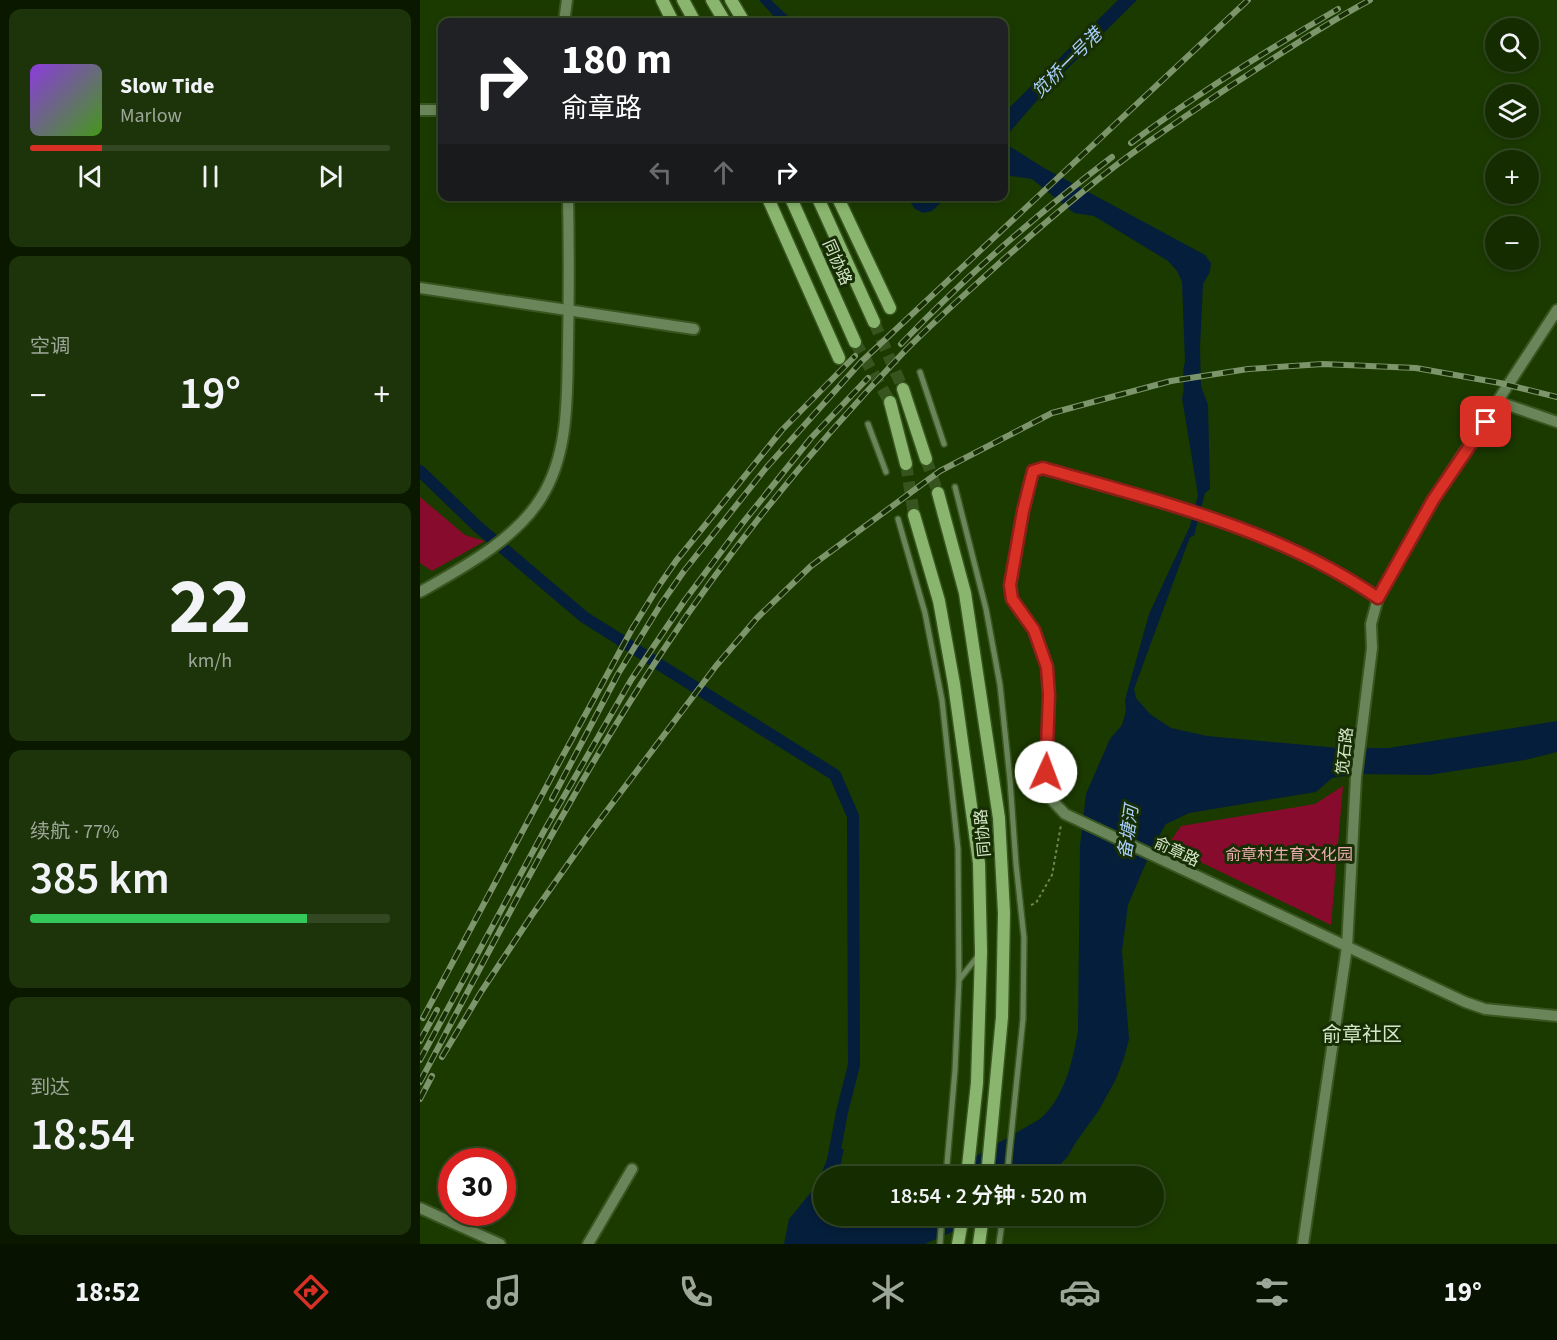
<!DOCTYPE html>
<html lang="zh">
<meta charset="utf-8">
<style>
body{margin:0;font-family:"Source Sans 3","Noto Sans SC",sans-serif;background:#1d340a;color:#f1f3f6;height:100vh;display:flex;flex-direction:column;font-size:22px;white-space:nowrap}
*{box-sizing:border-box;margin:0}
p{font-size:20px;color:#9da799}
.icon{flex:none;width:33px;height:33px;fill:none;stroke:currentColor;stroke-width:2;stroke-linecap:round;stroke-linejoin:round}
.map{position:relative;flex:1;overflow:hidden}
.drawer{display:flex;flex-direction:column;gap:9px;padding:9px;background:#0b1800;width:420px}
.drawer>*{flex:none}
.hud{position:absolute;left:18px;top:18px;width:570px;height:183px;border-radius:12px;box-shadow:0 3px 9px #0003,0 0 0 2px #334822;background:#202124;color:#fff;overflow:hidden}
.controls{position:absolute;left:1065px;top:18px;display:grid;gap:12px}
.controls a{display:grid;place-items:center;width:54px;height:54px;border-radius:50%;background:#142c00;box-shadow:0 3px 9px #0003,0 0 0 2px #334822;font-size:30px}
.speed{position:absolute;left:18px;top:1148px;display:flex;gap:12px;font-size:30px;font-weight:700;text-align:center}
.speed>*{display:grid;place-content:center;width:78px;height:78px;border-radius:50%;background:#142c00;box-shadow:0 3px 9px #0003,0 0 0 2px #334822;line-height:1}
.speed .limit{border:9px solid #d22;background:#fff;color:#111}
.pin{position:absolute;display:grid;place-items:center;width:51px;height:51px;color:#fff;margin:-26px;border-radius:12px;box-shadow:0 3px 9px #0006}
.me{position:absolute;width:66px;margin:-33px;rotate:2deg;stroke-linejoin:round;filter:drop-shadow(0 0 4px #0008)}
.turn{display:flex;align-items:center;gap:21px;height:126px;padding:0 24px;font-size:27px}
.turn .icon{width:78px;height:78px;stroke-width:2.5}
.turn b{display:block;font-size:42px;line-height:51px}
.lanes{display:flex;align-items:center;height:57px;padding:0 24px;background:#0003;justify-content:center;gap:30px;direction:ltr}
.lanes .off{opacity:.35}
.big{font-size:45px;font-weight:600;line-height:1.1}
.drawer .tile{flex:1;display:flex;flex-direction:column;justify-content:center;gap:9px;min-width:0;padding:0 21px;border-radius:12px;background:#1d340a}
.drawer .dial{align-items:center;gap:0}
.dial b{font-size:78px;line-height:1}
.song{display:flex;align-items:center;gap:18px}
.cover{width:72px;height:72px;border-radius:9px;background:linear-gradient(135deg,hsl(270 70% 55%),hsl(100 70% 35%))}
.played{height:6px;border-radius:3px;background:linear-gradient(90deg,#d93025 20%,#334822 20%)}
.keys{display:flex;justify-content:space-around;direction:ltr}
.heat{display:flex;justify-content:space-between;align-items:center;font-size:33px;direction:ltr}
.charge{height:9px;border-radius:4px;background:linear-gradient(90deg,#34c759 77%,#334822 0)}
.trip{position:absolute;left:393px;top:1166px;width:351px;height:60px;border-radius:30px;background:#142c00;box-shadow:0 3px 9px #0003,0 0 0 2px #334822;font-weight:600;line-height:60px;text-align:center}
.dock{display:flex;height:96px;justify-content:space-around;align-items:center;background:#081200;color:#9da799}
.dock .icon{width:42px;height:42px}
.dock .active{color:#d93025}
.dock b{font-size:27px;color:#f1f3f6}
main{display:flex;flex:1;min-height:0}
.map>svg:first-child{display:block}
</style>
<main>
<section class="drawer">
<div class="tile">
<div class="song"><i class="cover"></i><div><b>Slow Tide</b><p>Marlow</p></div></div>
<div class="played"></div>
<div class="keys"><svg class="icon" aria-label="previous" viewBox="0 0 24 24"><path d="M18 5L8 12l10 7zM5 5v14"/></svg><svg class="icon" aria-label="pause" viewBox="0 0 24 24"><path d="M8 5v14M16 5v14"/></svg><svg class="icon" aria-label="next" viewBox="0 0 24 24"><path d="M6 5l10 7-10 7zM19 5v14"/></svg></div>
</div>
<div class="tile"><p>空调</p>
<div class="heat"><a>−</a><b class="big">19°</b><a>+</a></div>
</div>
<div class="tile dial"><b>22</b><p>km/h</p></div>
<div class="tile"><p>续航 · 77%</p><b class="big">385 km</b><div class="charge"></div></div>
<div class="tile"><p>到达</p><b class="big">18:54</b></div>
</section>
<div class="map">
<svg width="1137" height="1244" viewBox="0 0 1137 1244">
<rect width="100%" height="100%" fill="#1b3a00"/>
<g fill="#860b2d">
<path d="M 0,497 L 45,535 L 65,541 L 12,571 L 0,563 Z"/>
<path d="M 923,786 L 911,925 L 747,846 L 761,826 L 895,804 Z"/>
</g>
<g fill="#051e3b">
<path d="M 339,0 L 351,0 L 374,22 L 359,22 Z"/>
<path d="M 698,0 L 717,0 L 628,88 L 588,134 L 586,144 L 624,168 L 785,255 L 791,263 L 790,272 L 783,284 L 780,348 L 781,386 L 788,405 L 790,489 L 785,493 L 774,536 L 770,537 L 714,689 L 716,698 L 730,714 L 751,728 L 787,736 L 919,748 L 969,748 L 1137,721 L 1137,752 L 1105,760 L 1009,775 L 939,774 L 912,778 L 896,792 L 769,813 L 746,824 L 734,844 L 708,905 L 702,951 L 709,1039 L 704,1058 L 696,1079 L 679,1110 L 656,1142 L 648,1156 L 630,1176 L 521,1176 L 620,1119 C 645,1097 652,1063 658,1031 L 660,846 L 666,794 L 690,739 L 702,725 L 706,711 L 705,700 L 729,614 L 770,526 L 778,495 L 762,398 C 766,385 761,375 765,362 L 762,282 L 757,271 L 748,261 L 674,216 L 654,213 L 612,179 L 584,175 L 584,113 Z"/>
<path d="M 487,197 L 527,197 L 512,211 L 503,213 L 495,209 Z"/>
<path d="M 411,1149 L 424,1149 L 418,1176 L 404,1176 L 404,1215 L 570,1215 L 505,1244 L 364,1244 L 369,1219 L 397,1185 Z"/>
</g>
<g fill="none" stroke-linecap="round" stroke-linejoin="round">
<path stroke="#051e3b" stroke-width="12" d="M 0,471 L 57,526 L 164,617 L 415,775 L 433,816 L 434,1065 L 422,1112 L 410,1176"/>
<g stroke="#37541e" stroke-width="12" stroke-dasharray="12 6" stroke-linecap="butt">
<path d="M 454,322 L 483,389"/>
<path d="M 435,342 L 470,402"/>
<path d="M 506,459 L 518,493"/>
<path d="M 486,464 L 494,515"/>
</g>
<defs>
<g id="lane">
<path d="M 500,372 L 524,444"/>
<path d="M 448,424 L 466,472"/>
<path d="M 535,487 L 566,609 L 580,685 L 590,780 L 596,864 L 604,938 L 603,1019 L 587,1176"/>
<path d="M 478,519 L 505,613 L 522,700 L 538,849 L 539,980 L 535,1070 L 526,1176"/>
<path d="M 539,980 L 558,956"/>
<path d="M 520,1244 L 522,1215"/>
<path d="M 579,1244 L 583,1215"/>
</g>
<g id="street">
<path d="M 144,22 L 147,0"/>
<path d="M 0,110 L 22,110"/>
<path d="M 0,288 L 274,329"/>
<path d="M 1079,402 L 1137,422"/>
<path d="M 0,592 C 42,568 95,540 121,498 C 149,454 147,397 148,347 C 149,297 149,247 148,196"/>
<path d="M 958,598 C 858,529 737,501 623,468 L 613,471 L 603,511 L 590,585 L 592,599 L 614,630 L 627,667 L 629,695 L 626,785 L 631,799 L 645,814 L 1045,1002 L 1065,1009 L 1137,1016"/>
<path d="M 0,1208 L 80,1244"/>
<path d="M 168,1244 L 212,1169"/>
<path d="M 883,1244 L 927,947 L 936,777 L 952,648 L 951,624 L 958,598 L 1013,500 L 1137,310"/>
</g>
<g id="secondary">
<path d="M 242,0 L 253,22"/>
<path d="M 263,0 L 275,22"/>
<path d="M 292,0 L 305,22"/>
<path d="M 311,0 L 324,22"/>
<path d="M 347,196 L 419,358"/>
<path d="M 370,196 L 435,342"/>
<path d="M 397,196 L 454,322"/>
<path d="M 417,196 L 470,308"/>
<path d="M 483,389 L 506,459"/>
<path d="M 470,402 L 486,464"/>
<path d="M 518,493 L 545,593 L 579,818 L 584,913 L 582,1017 L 567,1176"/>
<path d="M 494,515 L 519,601 L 534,684 L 559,863 L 561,952 L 557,1083 L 547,1176"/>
<path d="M 538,1244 L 543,1215"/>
<path d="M 559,1244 L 563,1215"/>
</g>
</defs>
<use href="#lane" stroke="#385620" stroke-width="8"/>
<use href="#street" stroke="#385620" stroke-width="14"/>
<use href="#secondary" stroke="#385620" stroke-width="15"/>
<path stroke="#6d8759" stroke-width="2" stroke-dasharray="3 3" stroke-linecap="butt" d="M 611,905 L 616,903 L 632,875 L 641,825"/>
<use href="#lane" stroke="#6a8559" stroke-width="5"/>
<use href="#street" stroke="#6a8559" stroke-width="10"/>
<use href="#secondary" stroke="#89b56e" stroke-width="12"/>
<defs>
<g id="rail">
<path d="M 711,143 C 777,94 847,50 918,9"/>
<path d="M 481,344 C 546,276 617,214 692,157"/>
<path d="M 132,799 L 198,674 L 241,604 L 264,571 L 346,468 L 441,362 L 828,0"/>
<path d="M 3,1018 L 140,761 L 212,629 L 238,587 L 256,561 L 362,430 L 435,356"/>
<path d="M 0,1041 L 17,1010"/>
<path d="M 22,1057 L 61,992 L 112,915 L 167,837 L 296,666 L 337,618 L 391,566 L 520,471 L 632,413 L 751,381 L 828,369 L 903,364 L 996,368 L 1080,383 L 1137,397"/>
<path d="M 0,1060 L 124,831 L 211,680 L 265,600 L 321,525 L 391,438 L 448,378"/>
<path d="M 0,1082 C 77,937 151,789 242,652 C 312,546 394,446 482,354 C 514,321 550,290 584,259 C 628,220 673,181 721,147 C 751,126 782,105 812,85 C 857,56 903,25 950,0"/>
<path d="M 0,1099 L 12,1076"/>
</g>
</defs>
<use href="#rail" stroke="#7c956a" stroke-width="6"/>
<use href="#rail" stroke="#172e04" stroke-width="4" stroke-dasharray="11" stroke-linecap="butt"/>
</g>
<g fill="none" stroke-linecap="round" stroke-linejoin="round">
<defs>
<path id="route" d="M 626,772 L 629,695 L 627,667 L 614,630 L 592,599 L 590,585 L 603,511 L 613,471 L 623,468 C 737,501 858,529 958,598 L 1013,500 L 1066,422"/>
</defs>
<use href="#route" stroke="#8d1f18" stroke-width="15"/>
<use href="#route" stroke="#d93025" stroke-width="10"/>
</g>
<g text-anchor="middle" stroke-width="6" stroke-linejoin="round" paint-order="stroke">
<g font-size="16" fill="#d3e6c8" stroke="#172e04">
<text transform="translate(418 262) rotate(66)" y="6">同协路</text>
<text transform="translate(924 751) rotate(-84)" y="6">笕石路</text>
<text transform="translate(562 833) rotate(-95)" y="6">同协路</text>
<text transform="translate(757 851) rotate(25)" y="6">俞章路</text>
</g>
<g font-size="16" fill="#eeadb2" stroke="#172e04">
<text x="869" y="860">俞章村生育文化园</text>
</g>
<g font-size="18" font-style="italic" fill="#aacffd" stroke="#172e04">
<text transform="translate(647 63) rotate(-45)" y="6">笕桥一号港</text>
<text transform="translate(708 832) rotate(-82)" y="6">备塘河</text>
</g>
<g font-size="20" fill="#d3e6c8" stroke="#172e04">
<text x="942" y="1041">俞章社区</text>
</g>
</g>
</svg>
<div class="controls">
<a><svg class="icon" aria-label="search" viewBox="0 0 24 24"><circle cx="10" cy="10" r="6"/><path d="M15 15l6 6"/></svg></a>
<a><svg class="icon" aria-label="layers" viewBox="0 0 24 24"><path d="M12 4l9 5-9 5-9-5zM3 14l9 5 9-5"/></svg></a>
<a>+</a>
<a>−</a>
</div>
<div class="speed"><div class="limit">30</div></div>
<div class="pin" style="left:1066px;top:422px;background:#d93025"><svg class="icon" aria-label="arrive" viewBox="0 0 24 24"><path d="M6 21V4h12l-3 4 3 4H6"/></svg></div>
<svg class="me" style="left:626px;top:772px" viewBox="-20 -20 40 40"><circle r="19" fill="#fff"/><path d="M0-13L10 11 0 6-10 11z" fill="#d93025"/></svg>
<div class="trip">18:54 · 2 分钟 · 520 m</div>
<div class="hud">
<div class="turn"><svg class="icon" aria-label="right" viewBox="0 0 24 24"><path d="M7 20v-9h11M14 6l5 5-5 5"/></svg><div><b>180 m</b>俞章路</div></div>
<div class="lanes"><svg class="icon off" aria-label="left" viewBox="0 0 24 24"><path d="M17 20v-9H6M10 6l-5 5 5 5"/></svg><svg class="icon off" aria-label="ahead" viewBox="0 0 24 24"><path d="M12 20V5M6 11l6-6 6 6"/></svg><svg class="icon" aria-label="right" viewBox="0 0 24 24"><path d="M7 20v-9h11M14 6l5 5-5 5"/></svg></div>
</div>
</div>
</main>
<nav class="dock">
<b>18:52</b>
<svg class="icon active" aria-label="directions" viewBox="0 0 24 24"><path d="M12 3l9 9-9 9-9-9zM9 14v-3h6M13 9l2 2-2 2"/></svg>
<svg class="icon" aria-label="music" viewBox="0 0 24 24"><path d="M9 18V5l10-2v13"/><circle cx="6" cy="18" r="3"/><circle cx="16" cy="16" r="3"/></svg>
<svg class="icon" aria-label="phone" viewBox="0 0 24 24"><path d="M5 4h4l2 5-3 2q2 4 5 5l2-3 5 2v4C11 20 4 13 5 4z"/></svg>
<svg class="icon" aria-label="climate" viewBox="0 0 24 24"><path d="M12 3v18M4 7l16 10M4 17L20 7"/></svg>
<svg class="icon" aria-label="car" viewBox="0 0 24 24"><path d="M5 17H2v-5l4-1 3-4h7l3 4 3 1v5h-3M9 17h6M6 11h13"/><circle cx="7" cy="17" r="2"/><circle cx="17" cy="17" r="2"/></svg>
<svg class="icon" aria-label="filters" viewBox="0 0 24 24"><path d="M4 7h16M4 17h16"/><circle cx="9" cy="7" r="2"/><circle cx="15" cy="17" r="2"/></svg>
<b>19°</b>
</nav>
